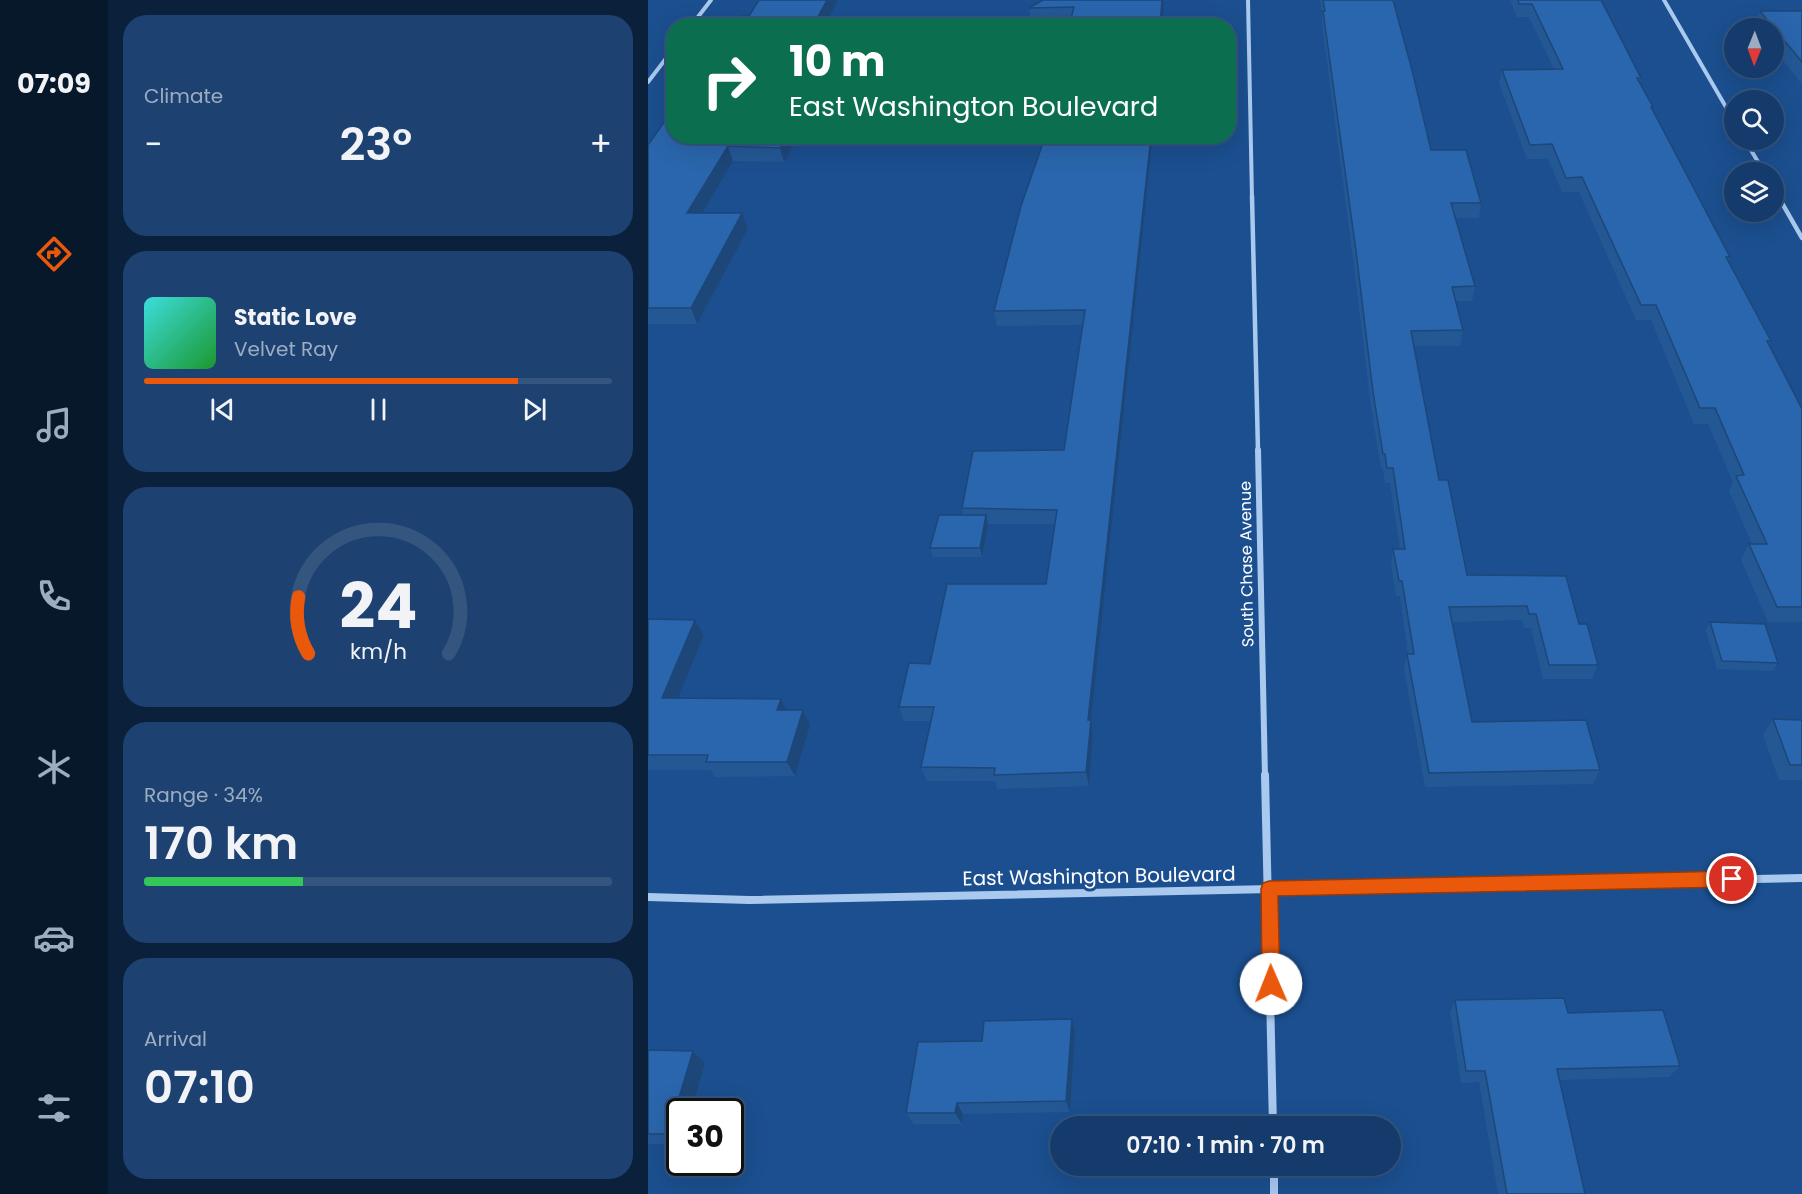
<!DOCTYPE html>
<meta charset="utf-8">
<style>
body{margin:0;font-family:Poppins,sans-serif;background:#1d4271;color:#f1f3f6;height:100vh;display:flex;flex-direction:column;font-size:22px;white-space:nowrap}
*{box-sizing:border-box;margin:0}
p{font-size:20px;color:#9dadc1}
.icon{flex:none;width:33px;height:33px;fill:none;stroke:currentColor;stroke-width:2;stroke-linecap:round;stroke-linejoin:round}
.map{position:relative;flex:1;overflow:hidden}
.panel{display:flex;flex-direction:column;gap:15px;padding:15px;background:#0b203b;width:540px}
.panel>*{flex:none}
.hud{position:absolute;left:18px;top:18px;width:570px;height:126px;border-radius:24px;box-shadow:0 6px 24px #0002,0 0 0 2px #33557e;background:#0b6e4f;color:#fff;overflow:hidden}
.needle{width:39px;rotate:181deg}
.buttons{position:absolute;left:1076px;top:18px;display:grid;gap:12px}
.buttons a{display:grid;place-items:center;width:60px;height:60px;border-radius:50%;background:#143b6b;box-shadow:0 6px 24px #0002,0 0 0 2px #33557e;font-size:30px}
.speed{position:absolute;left:18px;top:1098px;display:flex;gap:12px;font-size:30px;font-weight:700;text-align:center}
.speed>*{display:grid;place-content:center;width:78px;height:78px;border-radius:50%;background:#143b6b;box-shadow:0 6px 24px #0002,0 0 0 2px #33557e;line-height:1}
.speed .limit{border:3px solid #111;border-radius:9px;background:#fff;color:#111}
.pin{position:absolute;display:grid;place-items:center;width:51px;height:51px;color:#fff;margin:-26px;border:3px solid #fff;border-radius:50%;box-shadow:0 2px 6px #0007}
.me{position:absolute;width:66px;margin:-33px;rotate:359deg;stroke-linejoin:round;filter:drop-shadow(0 0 4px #0008)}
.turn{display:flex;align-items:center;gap:21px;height:126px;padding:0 24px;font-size:27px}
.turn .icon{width:78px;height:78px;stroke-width:2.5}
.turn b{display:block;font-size:42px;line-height:51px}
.big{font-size:45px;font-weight:600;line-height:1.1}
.panel .card{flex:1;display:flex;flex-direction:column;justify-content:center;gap:9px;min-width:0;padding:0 21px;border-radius:24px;background:#1d4271}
.panel .dial{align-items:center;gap:0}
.dial svg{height:156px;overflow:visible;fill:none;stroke:#33557e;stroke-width:7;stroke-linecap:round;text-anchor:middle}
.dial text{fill:#f1f3f6;stroke:none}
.song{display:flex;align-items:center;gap:18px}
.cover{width:72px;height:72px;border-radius:9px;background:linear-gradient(135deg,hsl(180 70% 55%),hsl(130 70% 35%))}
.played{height:6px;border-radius:3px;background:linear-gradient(90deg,#ea580c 80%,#33557e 80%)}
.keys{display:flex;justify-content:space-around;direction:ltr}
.heat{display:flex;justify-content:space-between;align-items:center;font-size:33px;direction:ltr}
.charge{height:9px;border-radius:4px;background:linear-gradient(90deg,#34c759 34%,#33557e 0)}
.trip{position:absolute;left:402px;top:1116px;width:351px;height:60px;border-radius:30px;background:#143b6b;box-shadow:0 6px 24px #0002,0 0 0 2px #33557e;font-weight:600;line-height:60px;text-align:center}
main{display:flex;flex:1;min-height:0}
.tab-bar{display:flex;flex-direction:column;width:108px;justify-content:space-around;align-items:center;background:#08182b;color:#9dadc1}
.tab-bar .icon{width:42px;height:42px}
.tab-bar .active{color:#ea580c}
.tab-bar b{font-size:27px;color:#f1f3f6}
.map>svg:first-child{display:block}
</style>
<main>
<nav class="tab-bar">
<b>07:09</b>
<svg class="icon active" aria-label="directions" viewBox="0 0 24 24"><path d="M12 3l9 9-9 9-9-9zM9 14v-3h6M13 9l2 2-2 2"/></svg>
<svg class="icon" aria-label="music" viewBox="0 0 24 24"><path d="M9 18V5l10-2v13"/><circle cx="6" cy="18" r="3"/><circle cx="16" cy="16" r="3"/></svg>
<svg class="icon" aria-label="phone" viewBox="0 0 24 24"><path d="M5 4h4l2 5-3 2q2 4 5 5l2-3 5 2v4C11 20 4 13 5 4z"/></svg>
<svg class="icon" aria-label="climate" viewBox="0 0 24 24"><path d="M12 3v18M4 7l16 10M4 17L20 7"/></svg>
<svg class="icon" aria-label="car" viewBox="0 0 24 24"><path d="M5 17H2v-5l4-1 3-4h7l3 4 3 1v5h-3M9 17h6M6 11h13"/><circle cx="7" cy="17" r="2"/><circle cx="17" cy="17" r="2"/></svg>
<svg class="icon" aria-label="filters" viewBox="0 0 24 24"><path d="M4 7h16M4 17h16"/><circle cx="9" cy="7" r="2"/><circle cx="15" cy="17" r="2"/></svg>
</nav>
<section class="panel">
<div class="card"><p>Climate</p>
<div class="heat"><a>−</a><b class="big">23°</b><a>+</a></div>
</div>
<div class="card">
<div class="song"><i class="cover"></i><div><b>Static Love</b><p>Velvet Ray</p></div></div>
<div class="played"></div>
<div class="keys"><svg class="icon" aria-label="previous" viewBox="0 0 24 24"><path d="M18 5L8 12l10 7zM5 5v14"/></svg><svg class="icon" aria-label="pause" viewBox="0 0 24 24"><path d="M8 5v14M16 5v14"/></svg><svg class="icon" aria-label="next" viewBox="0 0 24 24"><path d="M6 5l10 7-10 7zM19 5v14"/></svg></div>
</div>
<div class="card dial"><svg viewBox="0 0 100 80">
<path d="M14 69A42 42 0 1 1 86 69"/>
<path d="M14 69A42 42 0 0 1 9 40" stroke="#ea580c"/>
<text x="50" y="56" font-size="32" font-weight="700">24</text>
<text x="50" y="72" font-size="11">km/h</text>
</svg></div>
<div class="card"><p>Range · 34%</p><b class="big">170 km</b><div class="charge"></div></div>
<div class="card"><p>Arrival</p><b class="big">07:10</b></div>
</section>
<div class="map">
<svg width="1154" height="1194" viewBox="0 0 1154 1194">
<rect width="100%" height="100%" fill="#1b4f8f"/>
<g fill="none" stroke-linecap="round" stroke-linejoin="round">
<g stroke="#a9c9ee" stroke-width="4">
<path d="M 600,0 L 604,198"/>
<path d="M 1016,0 L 1086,121"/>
<path d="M 43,26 L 63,0"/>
<path d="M 0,82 L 26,48"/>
<path d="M 1097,140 L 1116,172"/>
<path d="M 1125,188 L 1131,198"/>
</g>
<g stroke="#a9c9ee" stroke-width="4.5">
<path d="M 604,196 L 610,451"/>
<path d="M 1130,196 L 1154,238"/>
</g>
<path stroke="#a9c9ee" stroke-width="6" d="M 610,450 L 617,777"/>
<g stroke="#a9c9ee" stroke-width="8">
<path d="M 617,775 L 625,1126"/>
<path d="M 0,897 L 101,900 L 1154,878"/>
<path d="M 626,1166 L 626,1194"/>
</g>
</g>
<g fill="#245895">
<path d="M 395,0 L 516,0 L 514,26 L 423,20 L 383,21 L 381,8 Z"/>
<path d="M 672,0 L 745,0 L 783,150 L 833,203 L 831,218 L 808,218 L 827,286 L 824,301 L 808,301 L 815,330 L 812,346 L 766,346 L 791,480 L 819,575 L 931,624 L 950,665 L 944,679 L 895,679 L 883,628 L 876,628 L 874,620 L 804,622 L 824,722 L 952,770 L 945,784 L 777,787 L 756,669 L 759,654 L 760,654 L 752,596 L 748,596 L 743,564 L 745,549 L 752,549 L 742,483 L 737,483 L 735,469 L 733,469 L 723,407 L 706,266 L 674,24 L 674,12 Z"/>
<path d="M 862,0 L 953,0 L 993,78 L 992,83 L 1005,107 L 1004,110 L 1082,257 L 1080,262 L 1123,341 L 1121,345 L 1154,409 L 1154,622 L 1120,622 L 1093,560 L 1101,544 L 1104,544 L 1081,491 L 1085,482 L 1060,424 L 1046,424 L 1003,320 L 988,320 L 931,192 L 914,192 L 900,159 L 879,159 L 851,83 L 854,70 L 906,69 L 881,17 L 869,17 Z"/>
<path d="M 1112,11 L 1154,11 L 1154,84 L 1125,48 L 1125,28 L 1110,28 L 1107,25 Z"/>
<path d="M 26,136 L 152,136 L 136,162 L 85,161 L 54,213 L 94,213 L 100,229 L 49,324 L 0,324 L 0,145 Z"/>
<path d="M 505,136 L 443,721 L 445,734 L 441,786 L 349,789 L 347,781 L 279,781 L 273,767 L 283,721 L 256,721 L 251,707 L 282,664 L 398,584 L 407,524 L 340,524 L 334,557 L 285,557 L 282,548 L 315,515 L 314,508 L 416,450 L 435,325 L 349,326 L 346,311 L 430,141 Z"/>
<path d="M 0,619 L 47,620 L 56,635 L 30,698 L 139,710 L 155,710 L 162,725 L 147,776 L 67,777 L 63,770 L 0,770 Z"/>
<path d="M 1062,622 L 1130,663 L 1125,671 L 1069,669 L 1058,631 Z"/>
<path d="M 1125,719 L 1154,720 L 1154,780 L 1131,780 L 1115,735 Z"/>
<path d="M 807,1000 L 920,1013 L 1032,1066 L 1021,1077 L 912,1080 L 937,1194 L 850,1194 L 831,1082 L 813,1083 L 802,1012 Z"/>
<path d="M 424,1019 L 427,1032 L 422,1112 L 315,1114 L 314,1124 L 266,1124 L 258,1113 L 334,1041 Z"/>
<path d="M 0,1050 L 45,1051 L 57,1063 L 43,1112 L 32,1112 L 32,1144 L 0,1144 Z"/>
</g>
<g fill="#1d4779">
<path d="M 179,0 L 190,0 L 176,26 L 165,26 Z"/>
<path d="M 514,0 L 516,0 L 514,26 L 512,26 Z"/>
<path d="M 138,136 L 152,136 L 136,162 L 132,148 Z"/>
<path d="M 503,136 L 505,136 L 443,721 L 445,734 L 441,786 L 438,772 L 440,720 Z"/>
<path d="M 80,146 L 85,161 L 45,229 L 39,213 Z"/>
<path d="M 94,213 L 100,229 L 49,324 L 43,308 Z"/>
<path d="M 338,515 L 340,524 L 334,557 L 332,548 Z"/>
<path d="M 47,620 L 56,635 L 24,713 L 14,698 Z"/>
<path d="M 133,699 L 141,713 L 129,710 Z"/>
<path d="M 155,710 L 162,725 L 147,776 L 139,762 Z"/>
<path d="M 424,1019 L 427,1032 L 422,1112 L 418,1101 Z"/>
<path d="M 45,1051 L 57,1063 L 43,1112 L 32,1112 L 32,1143 L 20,1134 Z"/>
<path d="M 309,1103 L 315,1114 L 314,1124 L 307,1113 Z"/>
</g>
<g fill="#2a66ad" stroke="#1d4779" stroke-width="1.5">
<path d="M 111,0 L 179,0 L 165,26 L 88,26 L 94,16 L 101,16 Z"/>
<path d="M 395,0 L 514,0 L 512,26 L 421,26 L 426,7 L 381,8 Z"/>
<path d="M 675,0 L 745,0 L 764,70 L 783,150 L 818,150 L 833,203 L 803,203 L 827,286 L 804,287 L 815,330 L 763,331 L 791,480 L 800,480 L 819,575 L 918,576 L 931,624 L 939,624 L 950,665 L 901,665 L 888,614 L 881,614 L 879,606 L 801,607 L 824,722 L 938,720 L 952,770 L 781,773 L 759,654 L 766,654 L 754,581 L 751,581 L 745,549 L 757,549 L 745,468 L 739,468 L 737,454 L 735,454 L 725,392 L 708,251 L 675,11 L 677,11 Z"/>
<path d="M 870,0 L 953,0 L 993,78 L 989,78 L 1005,107 L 1003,107 L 1082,257 L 1078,257 L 1123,341 L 1119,341 L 1154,409 L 1154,607 L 1129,607 L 1101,544 L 1119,544 L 1088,476 L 1096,475 L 1067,408 L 1052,408 L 1008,305 L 993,305 L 934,177 L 918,178 L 904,144 L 882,145 L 854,70 L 915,69 L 884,4 L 871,4 Z"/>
<path d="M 1112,11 L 1154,11 L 1154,62 Z"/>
<path d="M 26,108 L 26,136 L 138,136 L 132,148 L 80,146 L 39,213 L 94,213 L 43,308 L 0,308 L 0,145 Z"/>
<path d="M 431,136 L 503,136 L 440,720 L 443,720 L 438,772 L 346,775 L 347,768 L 273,767 L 286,707 L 251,707 L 261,663 L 282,664 L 299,584 L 398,584 L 409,510 L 314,508 L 325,451 L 416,450 L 437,310 L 346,311 L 373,206 L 396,140 L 430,141 Z"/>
<path d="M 291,515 L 338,515 L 332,548 L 282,548 Z"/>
<path d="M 0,619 L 47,620 L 14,698 L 133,699 L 129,710 L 155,710 L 139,762 L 58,762 L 60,755 L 0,755 Z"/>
<path d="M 1062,622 L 1117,624 L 1130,663 L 1074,661 Z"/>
<path d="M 1125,719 L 1154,720 L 1154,765 L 1142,765 Z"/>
<path d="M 916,998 L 920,1013 L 1015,1010 L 1032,1066 L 909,1069 L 937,1194 L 859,1194 L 837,1071 L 818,1071 L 807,1000 Z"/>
<path d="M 424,1019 L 418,1101 L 309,1103 L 307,1113 L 258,1113 L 270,1042 L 334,1041 L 336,1021 Z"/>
<path d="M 0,1050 L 45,1051 L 20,1134 L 0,1134 Z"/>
</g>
<path fill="#ea580c" stroke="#983908" stroke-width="1.5" d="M 1084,871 L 1090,874 L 1093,879 L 1090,884 L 1084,887 L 630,896 L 632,984 L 629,990 L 623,993 L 616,990 L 614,984 L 613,889 L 615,883 L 621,881 Z"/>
<g text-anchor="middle" stroke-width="6" stroke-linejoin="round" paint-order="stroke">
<g font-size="16" fill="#fff" stroke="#1b4f8f">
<text transform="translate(598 564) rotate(-91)" y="6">South Chase Avenue</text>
</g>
<g font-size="20" fill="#fff" stroke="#1b4f8f">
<text transform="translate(451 876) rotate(-1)" y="7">East Washington Boulevard</text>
</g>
</g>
</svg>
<div class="buttons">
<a><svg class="needle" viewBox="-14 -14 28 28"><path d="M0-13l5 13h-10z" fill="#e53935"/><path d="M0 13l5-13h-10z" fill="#9dadc1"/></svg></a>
<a><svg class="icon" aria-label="search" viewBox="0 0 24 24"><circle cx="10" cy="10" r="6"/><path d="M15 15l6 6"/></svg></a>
<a><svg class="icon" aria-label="layers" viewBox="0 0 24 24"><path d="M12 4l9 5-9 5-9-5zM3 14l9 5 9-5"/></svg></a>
</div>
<div class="speed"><div class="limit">30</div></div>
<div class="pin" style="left:1084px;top:879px;background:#d93025"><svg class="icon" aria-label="arrive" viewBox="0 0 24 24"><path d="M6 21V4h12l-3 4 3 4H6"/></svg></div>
<svg class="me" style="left:623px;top:984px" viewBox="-20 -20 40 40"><circle r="19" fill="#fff"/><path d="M0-13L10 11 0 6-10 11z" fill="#ea580c"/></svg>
<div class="trip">07:10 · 1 min · 70 m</div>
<div class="hud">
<div class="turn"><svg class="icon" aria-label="right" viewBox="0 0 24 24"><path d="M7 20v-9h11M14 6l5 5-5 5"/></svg><div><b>10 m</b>East Washington Boulevard</div></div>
</div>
</div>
</main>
